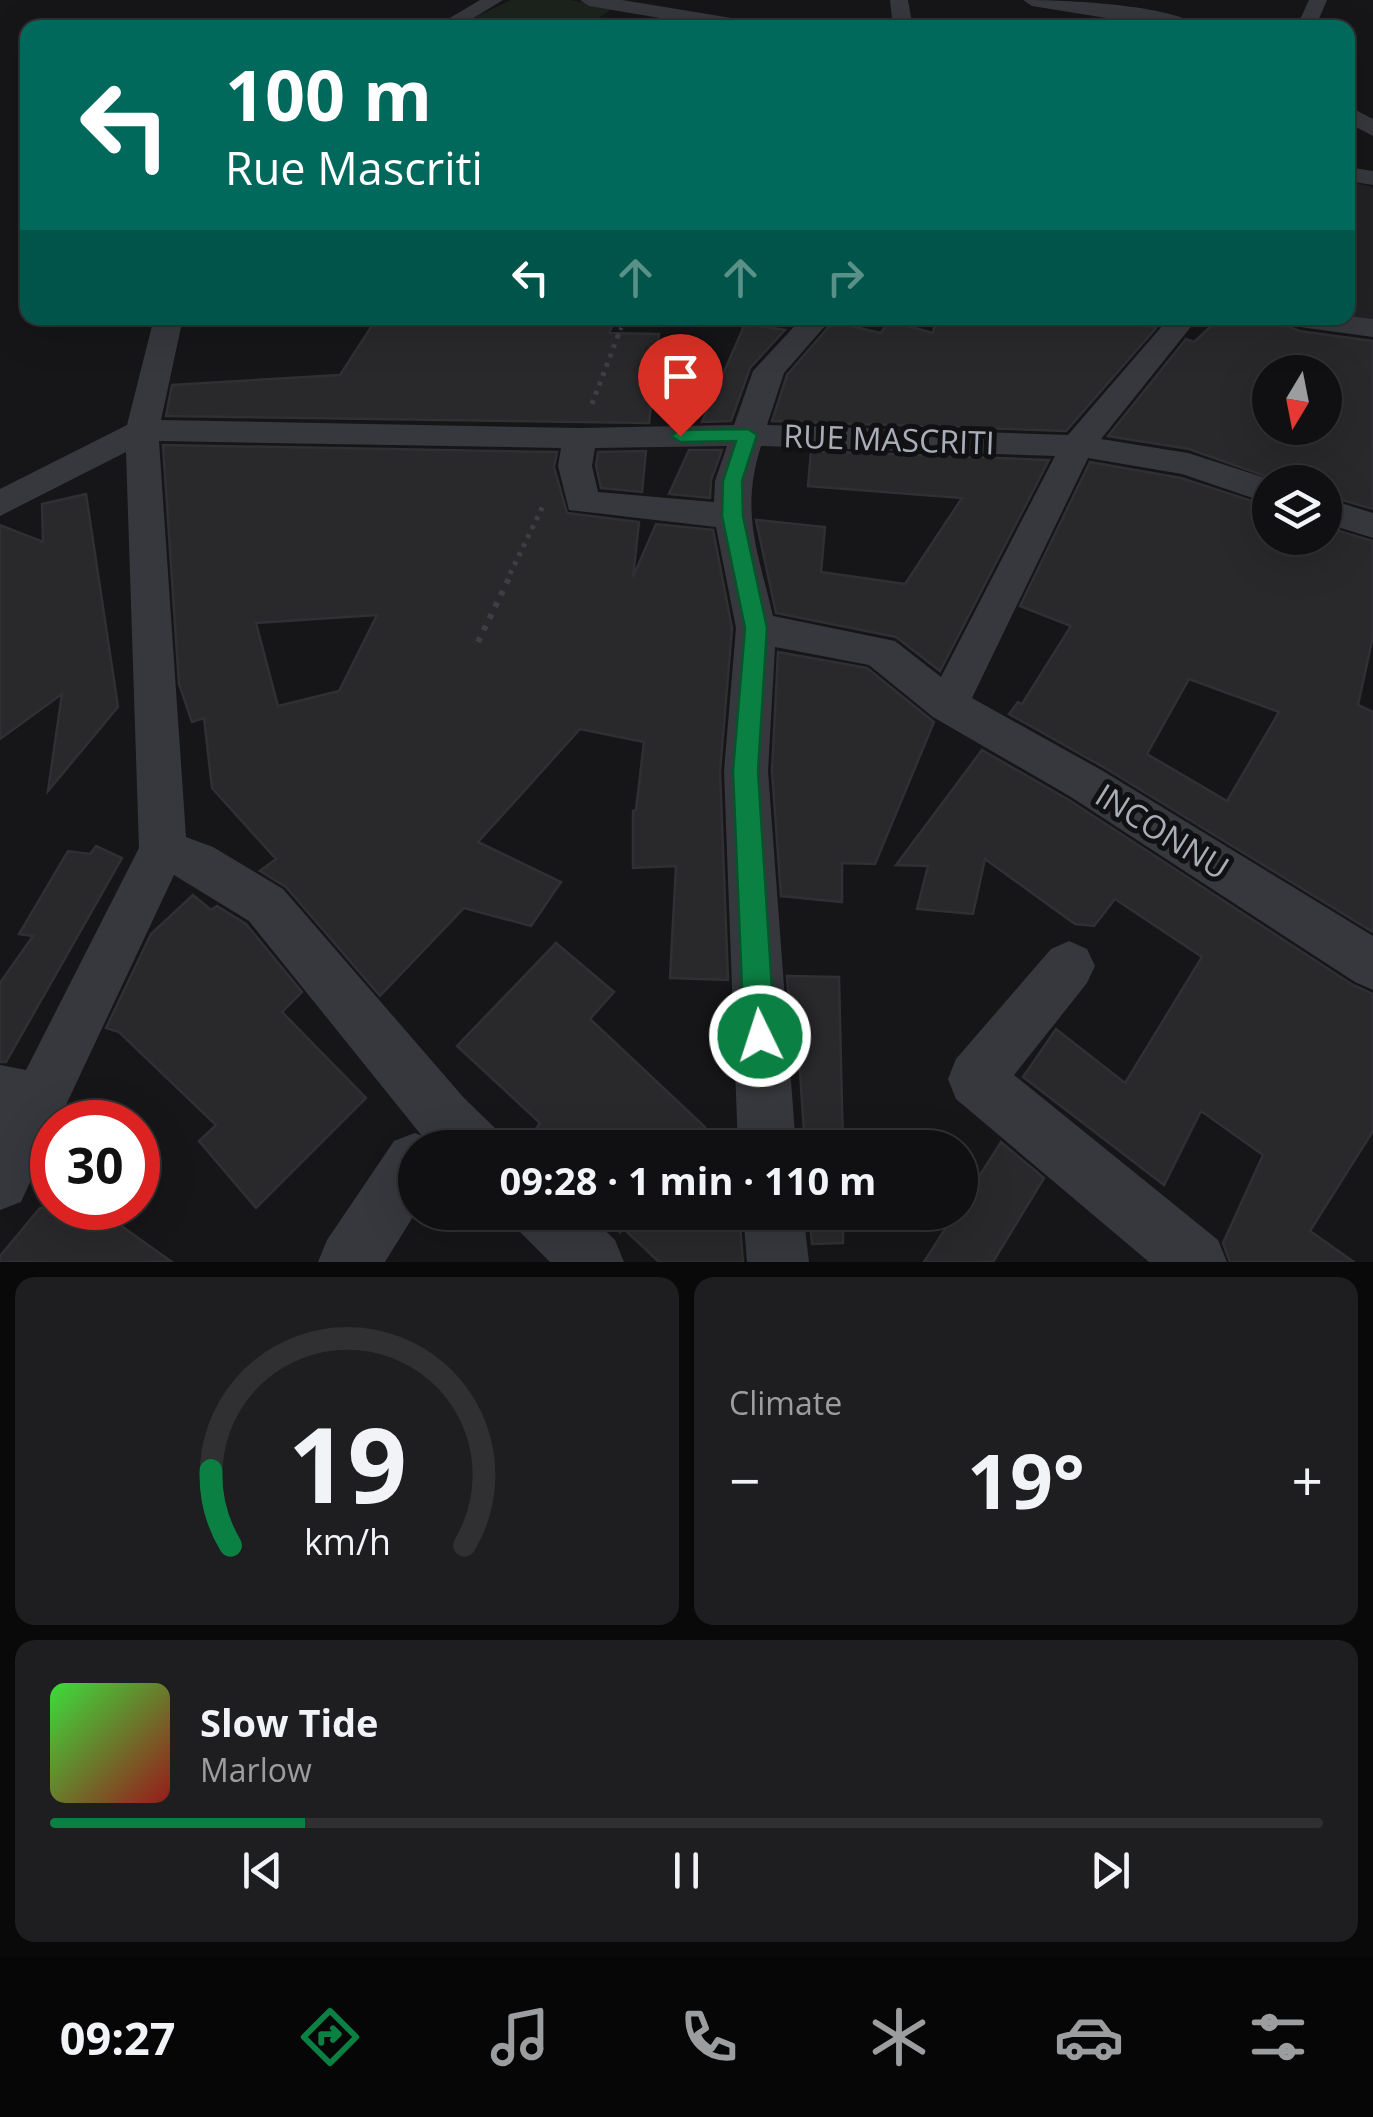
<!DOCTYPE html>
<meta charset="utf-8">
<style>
body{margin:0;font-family:"Open Sans",sans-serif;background:#1e1e20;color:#f1f3f6;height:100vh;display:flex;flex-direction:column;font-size:38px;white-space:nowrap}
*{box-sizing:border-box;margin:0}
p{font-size:32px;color:#9c9d9f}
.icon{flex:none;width:55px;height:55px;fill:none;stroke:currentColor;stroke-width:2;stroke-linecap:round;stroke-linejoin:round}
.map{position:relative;height:1262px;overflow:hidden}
.panel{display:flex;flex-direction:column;gap:15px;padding:15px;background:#09090a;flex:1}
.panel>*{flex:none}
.top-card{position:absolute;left:20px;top:20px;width:1335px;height:305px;border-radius:20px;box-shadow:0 10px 40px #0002,0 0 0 2px #303032;background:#00695c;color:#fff;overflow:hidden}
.needle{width:65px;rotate:190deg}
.tools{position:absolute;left:1252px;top:355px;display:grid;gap:20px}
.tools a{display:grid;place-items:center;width:90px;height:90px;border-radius:50%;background:#101012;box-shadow:0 10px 40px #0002,0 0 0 2px #303032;font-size:50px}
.speed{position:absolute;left:30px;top:1100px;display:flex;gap:20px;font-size:50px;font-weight:700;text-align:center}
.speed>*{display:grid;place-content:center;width:130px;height:130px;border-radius:50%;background:#101012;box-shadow:0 10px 40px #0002,0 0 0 2px #303032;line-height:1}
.speed .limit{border:15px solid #d22;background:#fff;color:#111}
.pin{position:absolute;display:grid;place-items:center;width:85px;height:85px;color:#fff;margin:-102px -42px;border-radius:50% 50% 50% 0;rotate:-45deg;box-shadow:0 0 10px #0007}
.pin .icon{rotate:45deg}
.me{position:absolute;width:110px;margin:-55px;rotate:356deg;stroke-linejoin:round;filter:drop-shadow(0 0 8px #0008)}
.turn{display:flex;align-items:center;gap:35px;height:210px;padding:0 40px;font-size:45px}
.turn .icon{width:130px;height:130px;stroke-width:2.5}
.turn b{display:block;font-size:70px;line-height:85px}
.lanes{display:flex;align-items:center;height:95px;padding:0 40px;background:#0003;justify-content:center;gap:50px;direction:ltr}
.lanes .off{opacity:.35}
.big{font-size:75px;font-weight:700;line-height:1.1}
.panel .card{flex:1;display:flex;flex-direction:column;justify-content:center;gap:15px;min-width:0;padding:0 35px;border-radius:20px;background:#1e1e20}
.panel .dial{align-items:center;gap:0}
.dial svg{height:260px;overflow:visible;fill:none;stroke:#303032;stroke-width:7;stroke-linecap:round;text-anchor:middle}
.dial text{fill:#f1f3f6;stroke:none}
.song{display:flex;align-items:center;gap:30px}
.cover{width:120px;height:120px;border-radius:15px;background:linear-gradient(135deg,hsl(120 70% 55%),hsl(0 70% 35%))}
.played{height:10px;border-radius:5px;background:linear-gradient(90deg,#0b8043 20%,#303032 20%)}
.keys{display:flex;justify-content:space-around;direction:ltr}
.heat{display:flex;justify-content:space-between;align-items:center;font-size:55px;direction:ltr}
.panel .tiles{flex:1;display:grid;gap:15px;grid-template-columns:1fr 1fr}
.card:last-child{grid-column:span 2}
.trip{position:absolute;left:398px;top:1130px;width:580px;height:100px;border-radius:50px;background:#101012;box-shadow:0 10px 40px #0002,0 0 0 2px #303032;font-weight:700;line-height:100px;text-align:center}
.dock{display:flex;height:160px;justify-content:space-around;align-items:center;background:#060607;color:#9c9d9f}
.dock .icon{width:70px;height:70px}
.dock .active{color:#0b8043}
.dock b{font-size:45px;color:#f1f3f6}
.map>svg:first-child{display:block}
</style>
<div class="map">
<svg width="1373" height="1262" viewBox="0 0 1373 1262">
<rect width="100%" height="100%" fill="#161618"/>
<path fill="#222225" d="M 1348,181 L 1373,187 L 1373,322 L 1348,318 Z"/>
<path fill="#1c231d" d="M 511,0 L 570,0 L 613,8 L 586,27 L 453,28 Z"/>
<g fill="#29292c" stroke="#303034" stroke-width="2.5" fill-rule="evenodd">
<path d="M 443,318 L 616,318 L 609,333 L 659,334 L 649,423 L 166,416 L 172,385 L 340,375 L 375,321 L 439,326 Z"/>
<path d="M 936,318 L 1128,318 L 1156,328 L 1066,431 L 772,421 L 787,375 L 833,322 L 881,333 L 889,321 L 933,333 Z"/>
<path d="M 1220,318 L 1281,318 L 1287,326 L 1299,331 L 1373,341 L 1373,509 L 1325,495 L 1325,482 L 1282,482 L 1189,449 L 1108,436 L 1186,339 L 1194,342 ZM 1270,372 L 1325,372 L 1325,428 L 1270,428 Z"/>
<path d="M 745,324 L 785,330 L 750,368 L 731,421 L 702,422 Z"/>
<path d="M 163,445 L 557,452 L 554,467 L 567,513 L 639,522 L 633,577 L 656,524 L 713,530 L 732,628 L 720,771 L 728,980 L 670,978 L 676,866 L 633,868 L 633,811 L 636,810 L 644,742 L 580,729 L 478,842 L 561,882 L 531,926 L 464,908 L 380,996 L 286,887 L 260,871 L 276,859 L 212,788 L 204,718 L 192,722 L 179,684 ZM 377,615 L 339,691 L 278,706 L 256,623 Z"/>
<path d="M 689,450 L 722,450 L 711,480 L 710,498 L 669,494 Z"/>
<path d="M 646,451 L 642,492 L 601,488 L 596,466 L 598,452 Z"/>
<path d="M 811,451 L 1049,460 L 940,671 L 896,637 L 776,613 L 756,520 L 825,527 L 821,572 L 905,584 L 962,498 L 808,486 Z"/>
<path d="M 1090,462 L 1181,478 L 1270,507 L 1270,538 L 1325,538 L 1325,527 L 1373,541 L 1373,636 L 1358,705 L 1373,712 L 1373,932 L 1105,768 L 1009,714 L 1018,702 L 1022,704 L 1071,626 L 1020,606 ZM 1189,679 L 1279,712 L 1227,801 L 1147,754 Z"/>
<path d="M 86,494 L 118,707 L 48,791 L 62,694 L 0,739 L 0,525 L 43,542 L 42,504 Z"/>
<path d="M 778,652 L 867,668 L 934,722 L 875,864 L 842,863 L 842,902 L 781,896 L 772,771 Z"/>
<path d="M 982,750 L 1069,800 L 1353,985 L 1373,994 L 1373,1131 L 1310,1231 L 1354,1262 L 1230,1262 L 1223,1243 L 1263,1155 L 1201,1111 L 1164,1185 L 1023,1077 L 1056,1029 L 1125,1083 L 1202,957 L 1115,899 L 1094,926 L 1075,924 L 985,859 L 973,914 L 917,909 L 928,866 L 896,865 Z"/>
<path d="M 96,846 L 122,858 L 6,1062 L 0,1062 L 0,983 L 33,936 L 19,934 L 68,851 L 90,854 Z"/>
<path d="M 193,895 L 211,910 L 217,906 L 246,924 L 302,992 L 282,1012 L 366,1098 L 256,1208 L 199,1141 L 216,1125 L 119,1032 L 106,1028 L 151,934 Z"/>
<path d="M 556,943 L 614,992 L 590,1019 L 705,1127 L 688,1148 L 531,1148 L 531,1136 L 540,1123 L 457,1046 Z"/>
<path d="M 787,976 L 839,977 L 843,1148 L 805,1148 L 799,1056 L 793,1056 Z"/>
<path d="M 1001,1142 L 1044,1178 L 993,1262 L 924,1262 L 956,1212 L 960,1212 L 960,1206 Z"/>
<path d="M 40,1208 L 96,1208 L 172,1262 L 0,1262 L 0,1256 Z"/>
<path d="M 599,1212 L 739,1212 L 743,1262 L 659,1262 L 623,1228 L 620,1232 Z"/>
<path d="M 809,1212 L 873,1212 L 873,1213 L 843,1213 L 843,1243 L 812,1244 Z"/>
</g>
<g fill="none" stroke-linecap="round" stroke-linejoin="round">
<path stroke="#3d3f44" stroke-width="4" stroke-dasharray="2.5 4" stroke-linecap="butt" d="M 618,336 L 625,318"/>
<g stroke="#3d3f44" stroke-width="5" stroke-dasharray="4 6" stroke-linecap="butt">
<path d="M 592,404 L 619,333"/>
<path d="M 510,574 L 543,506"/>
</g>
<path stroke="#3d3f44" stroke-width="6" stroke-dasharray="5 8" stroke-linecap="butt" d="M 478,642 L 512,572"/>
<g fill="#37383d" fill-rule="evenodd">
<path d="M 480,0 L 503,0 L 457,28 L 433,28 Z"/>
<path d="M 580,0 L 622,0 L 756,22 L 765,28 L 719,28 L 589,6 Z"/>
<path d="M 890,0 L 908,0 L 913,28 L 893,28 Z"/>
<path d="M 1023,0 C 1064,0 1172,4 1203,28 L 1168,28 L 1032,6 Z"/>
<path d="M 1309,0 L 1327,0 L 1315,28 L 1296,28 Z"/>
<path d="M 1348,106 L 1373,119 L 1373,136 L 1348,123 Z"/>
<path d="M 1348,167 L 1373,171 L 1373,185 L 1348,181 Z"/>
<path d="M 1348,316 L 1373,319 L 1373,337 L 1300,327 L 1290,324 L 1285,318 Z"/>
<path d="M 154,318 L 183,318 L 161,420 L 580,428 L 734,425 L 753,371 L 802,318 L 832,318 L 784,373 L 767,425 L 1068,435 L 1169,318 L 1198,318 L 1101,439 L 1188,453 L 1278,482 L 1270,482 L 1270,504 L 1182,474 L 1088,458 L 972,698 L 1103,771 L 1373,936 L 1373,990 L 1355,982 L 1071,797 L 933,717 L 869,665 L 775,647 L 768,771 L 796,1148 L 738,1148 L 724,771 L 736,628 L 716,527 L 569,510 L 558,466 L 561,448 L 159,441 L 186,837 L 213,847 L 283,889 L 464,1098 L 495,1128 L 504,1148 L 415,1148 L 416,1212 L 385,1262 L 318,1262 L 327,1240 L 394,1141 L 415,1133 L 422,1136 L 249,921 L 174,875 L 58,1122 L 52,1122 L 52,1134 L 21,1202 L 0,1210 L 0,1065 L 26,1070 L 139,848 L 126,452 L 0,516 L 0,489 L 127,425 ZM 727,446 L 715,481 L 714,502 L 598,492 L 592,466 L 595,448 ZM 761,446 L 1055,456 L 941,677 L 895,641 L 773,616 C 758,552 740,512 761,446 Z"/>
<path d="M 1325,498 L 1373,513 L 1373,538 L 1325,523 Z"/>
<path d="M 1069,941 L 1087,949 L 1095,966 L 1087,983 L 1014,1075 L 1218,1240 L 1227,1262 L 1149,1262 L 956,1099 L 948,1079 L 956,1059 L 1051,949 Z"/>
<path d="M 512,1212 L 586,1212 L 615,1240 L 624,1262 L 550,1262 L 521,1233 Z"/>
<path d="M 743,1212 L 803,1212 L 809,1262 L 747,1262 Z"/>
</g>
</g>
<path fill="#0b8043" stroke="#07532c" stroke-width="2.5" d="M 748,429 L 757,435 L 742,481 L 743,516 L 767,628 L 758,771 L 775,1036 L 771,1047 L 760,1051 L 749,1047 L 744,1036 L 733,771 L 745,628 L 722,516 L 723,481 L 736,441 L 680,442 L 671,436 L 680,430 Z"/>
<g text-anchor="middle" stroke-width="10" stroke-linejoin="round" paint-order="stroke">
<g font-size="32" fill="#a8adb8" stroke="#111113">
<text transform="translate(889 440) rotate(2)" y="11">RUE MASCRITI</text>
<text transform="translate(1162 832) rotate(32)" y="11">INCONNU</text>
</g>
</g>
</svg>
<div class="tools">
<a><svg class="needle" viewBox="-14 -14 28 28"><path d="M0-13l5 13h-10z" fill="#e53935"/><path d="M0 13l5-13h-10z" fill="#9c9d9f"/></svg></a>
<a><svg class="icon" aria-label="layers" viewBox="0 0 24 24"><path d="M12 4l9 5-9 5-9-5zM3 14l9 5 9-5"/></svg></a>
</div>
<div class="speed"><div class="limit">30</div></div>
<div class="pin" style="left:680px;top:436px;background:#d93025"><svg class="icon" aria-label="arrive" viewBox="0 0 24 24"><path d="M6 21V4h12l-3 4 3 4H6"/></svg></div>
<svg class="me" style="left:760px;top:1036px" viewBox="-20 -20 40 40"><circle r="17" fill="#0b8043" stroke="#fff" stroke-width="3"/><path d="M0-11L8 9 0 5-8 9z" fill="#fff"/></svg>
<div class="trip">09:28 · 1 min · 110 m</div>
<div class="top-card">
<div class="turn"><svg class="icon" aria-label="left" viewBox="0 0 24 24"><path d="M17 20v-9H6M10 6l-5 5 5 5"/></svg><div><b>100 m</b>Rue Mascriti</div></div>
<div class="lanes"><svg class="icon" aria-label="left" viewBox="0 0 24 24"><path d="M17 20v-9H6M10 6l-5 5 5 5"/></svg><svg class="icon off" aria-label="ahead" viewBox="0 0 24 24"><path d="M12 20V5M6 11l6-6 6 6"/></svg><svg class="icon off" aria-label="ahead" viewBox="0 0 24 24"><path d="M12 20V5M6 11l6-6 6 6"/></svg><svg class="icon off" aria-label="right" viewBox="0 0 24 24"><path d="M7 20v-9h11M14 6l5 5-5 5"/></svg></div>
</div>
</div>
<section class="panel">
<div class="tiles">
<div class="card dial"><svg viewBox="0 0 100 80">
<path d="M14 69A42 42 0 1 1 86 69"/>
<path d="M14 69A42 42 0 0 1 8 46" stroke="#0b8043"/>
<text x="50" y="56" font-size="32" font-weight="700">19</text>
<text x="50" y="72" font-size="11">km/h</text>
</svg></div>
<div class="card"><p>Climate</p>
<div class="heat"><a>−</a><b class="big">19°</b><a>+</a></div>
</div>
<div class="card">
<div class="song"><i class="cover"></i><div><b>Slow Tide</b><p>Marlow</p></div></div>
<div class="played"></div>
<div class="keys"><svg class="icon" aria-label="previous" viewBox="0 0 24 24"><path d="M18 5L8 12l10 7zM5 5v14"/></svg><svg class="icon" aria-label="pause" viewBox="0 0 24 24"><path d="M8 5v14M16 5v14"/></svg><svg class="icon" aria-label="next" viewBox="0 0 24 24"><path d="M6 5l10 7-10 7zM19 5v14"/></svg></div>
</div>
</div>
</section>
<nav class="dock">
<b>09:27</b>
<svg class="icon active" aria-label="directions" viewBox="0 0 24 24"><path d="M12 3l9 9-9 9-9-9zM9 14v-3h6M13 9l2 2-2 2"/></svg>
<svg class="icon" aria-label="music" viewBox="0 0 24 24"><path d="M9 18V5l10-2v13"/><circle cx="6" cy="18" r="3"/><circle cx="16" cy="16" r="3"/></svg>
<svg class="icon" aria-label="phone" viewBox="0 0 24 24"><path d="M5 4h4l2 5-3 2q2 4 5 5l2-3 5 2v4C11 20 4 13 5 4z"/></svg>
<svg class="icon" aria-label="climate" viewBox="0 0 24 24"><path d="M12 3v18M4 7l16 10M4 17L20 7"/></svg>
<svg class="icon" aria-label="car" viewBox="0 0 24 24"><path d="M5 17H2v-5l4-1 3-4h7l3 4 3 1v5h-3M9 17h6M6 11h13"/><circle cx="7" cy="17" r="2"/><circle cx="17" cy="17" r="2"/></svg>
<svg class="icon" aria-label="filters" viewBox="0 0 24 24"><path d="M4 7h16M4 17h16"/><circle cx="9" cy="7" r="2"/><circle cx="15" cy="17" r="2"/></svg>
</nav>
